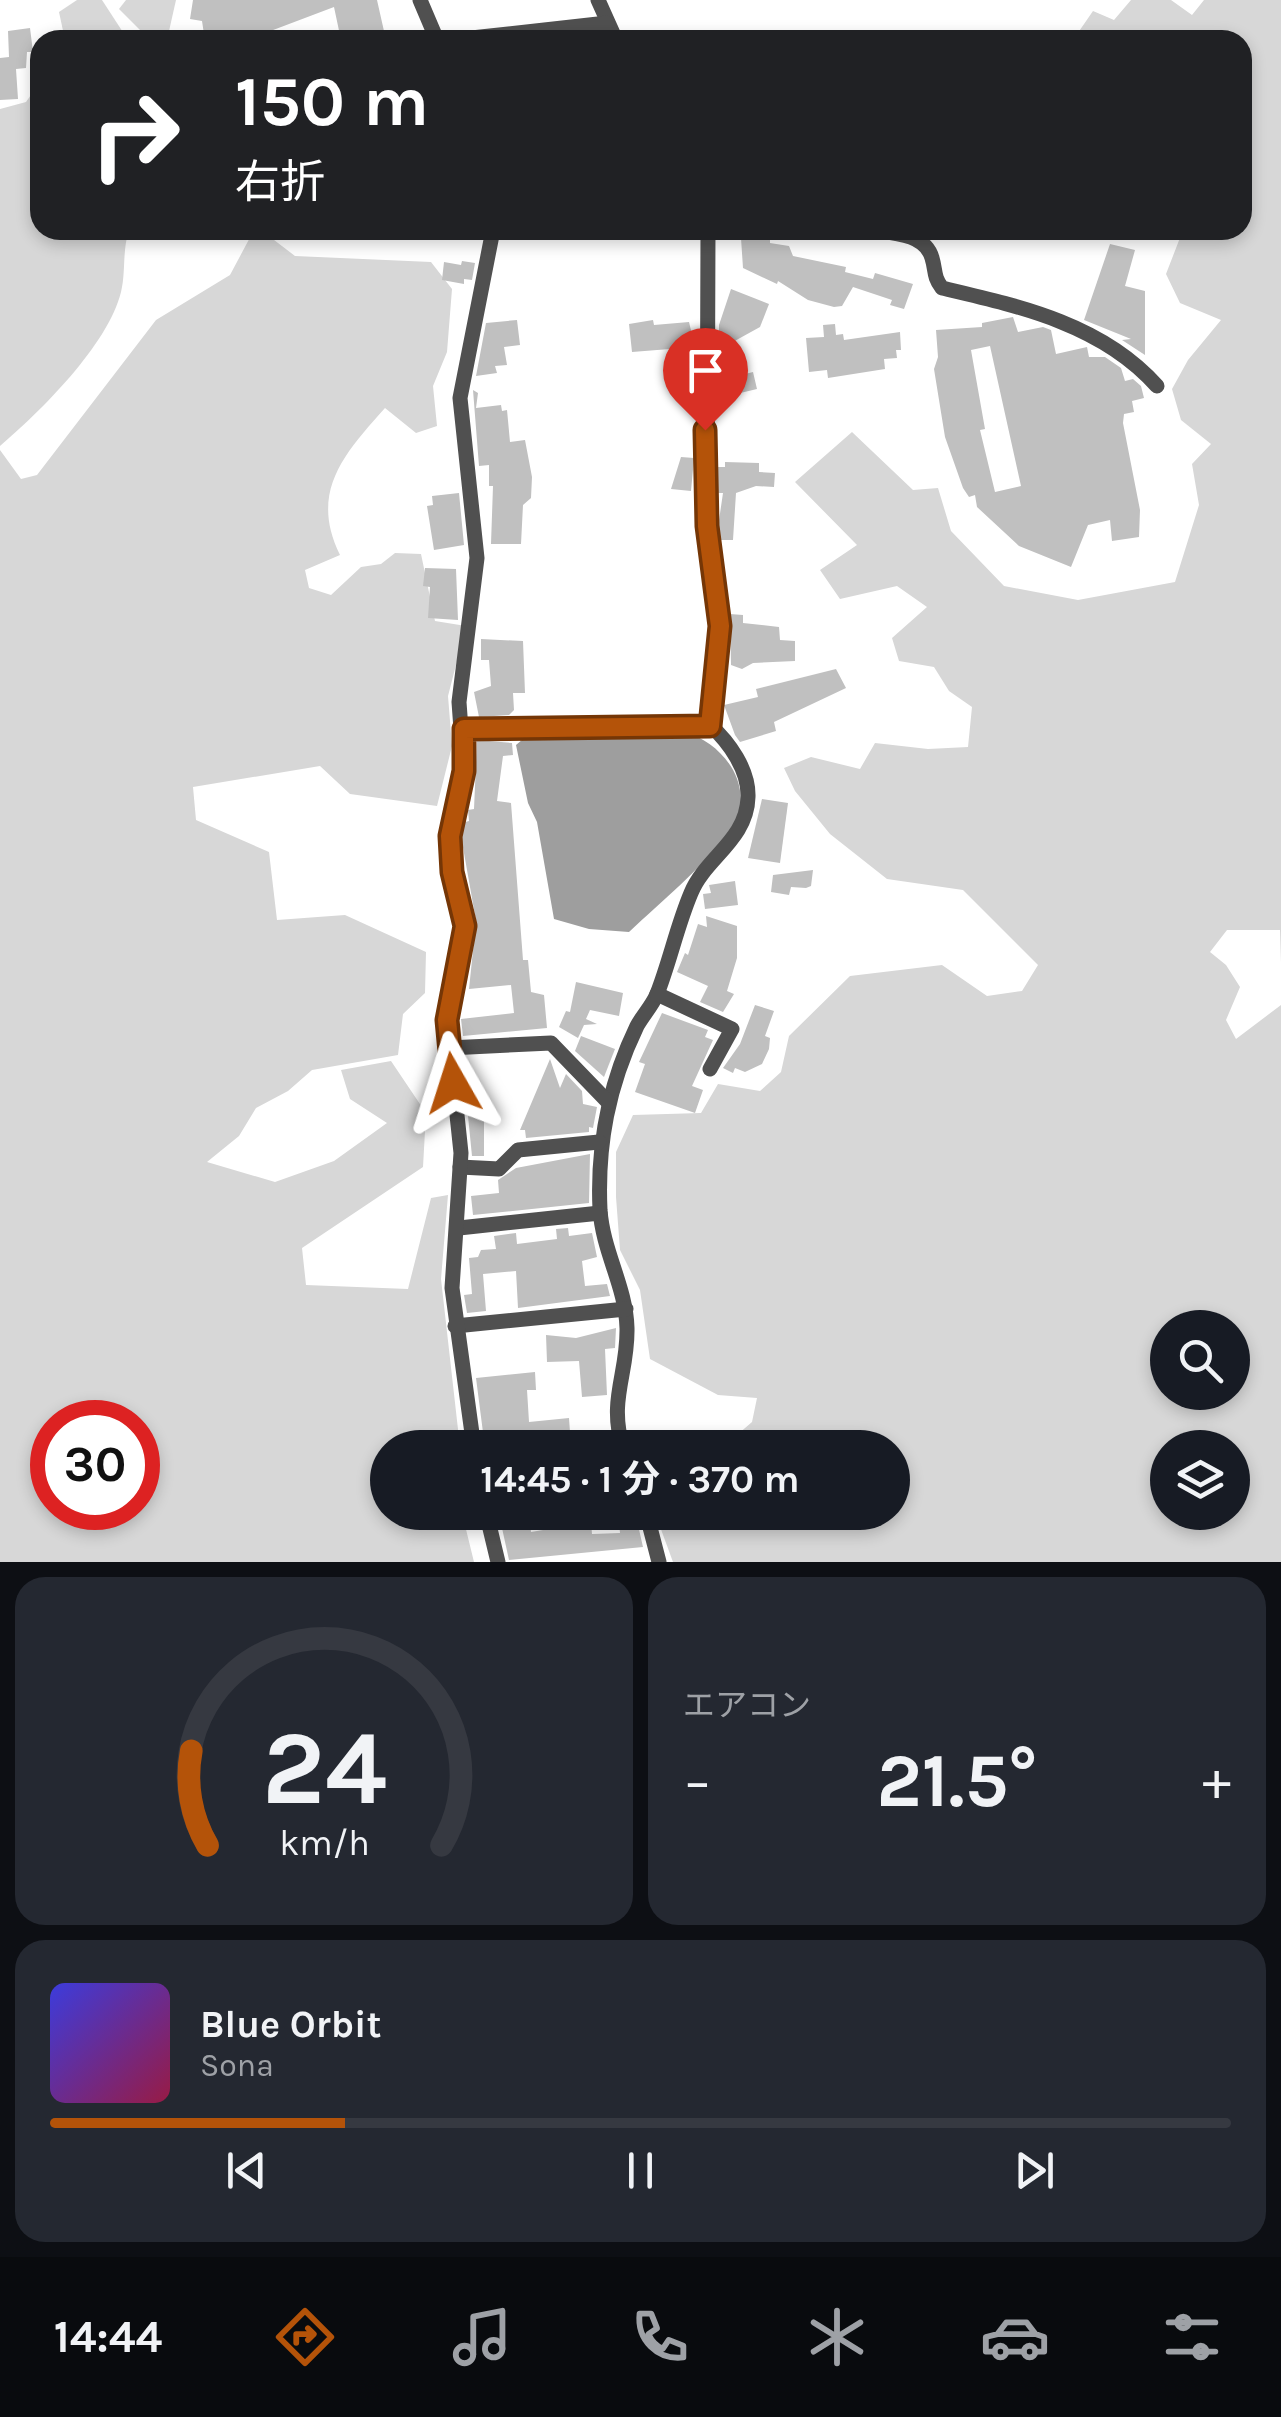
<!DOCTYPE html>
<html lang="ja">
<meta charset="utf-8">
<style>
body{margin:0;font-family:Karla,"Noto Sans JP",sans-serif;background:#242831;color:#f1f3f6;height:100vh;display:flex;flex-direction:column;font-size:38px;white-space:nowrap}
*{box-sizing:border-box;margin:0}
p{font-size:32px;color:#9ea1a6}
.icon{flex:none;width:55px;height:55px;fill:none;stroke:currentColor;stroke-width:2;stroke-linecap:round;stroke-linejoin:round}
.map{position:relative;height:1562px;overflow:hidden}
.side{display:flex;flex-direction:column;gap:15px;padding:15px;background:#0d0f14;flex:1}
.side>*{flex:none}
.guide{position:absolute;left:30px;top:30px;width:1222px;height:210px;border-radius:30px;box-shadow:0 5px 15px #0003;background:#202124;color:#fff;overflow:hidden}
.buttons{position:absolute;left:1150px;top:1310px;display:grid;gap:20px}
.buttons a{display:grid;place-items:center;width:100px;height:100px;border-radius:50%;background:#171b24;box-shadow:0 5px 15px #0003;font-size:50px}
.speed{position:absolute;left:30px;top:1400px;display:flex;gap:20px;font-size:50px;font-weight:700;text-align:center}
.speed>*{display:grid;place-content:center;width:130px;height:130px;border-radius:50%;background:#171b24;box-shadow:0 5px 15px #0003;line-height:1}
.speed .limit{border:15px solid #d22;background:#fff;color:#111}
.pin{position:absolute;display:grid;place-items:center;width:85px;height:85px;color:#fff;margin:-102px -42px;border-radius:50% 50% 50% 0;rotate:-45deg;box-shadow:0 0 10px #0007}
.pin .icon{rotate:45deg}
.me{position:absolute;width:110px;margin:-55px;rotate:354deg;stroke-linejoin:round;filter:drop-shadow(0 0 8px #0008)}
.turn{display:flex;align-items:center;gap:35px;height:210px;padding:0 40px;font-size:45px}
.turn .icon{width:130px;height:130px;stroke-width:2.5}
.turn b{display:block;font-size:70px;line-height:85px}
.big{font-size:75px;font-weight:700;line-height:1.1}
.side .widget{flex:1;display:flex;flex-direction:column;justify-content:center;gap:15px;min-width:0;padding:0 35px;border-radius:30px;background:#242831}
.side .dial{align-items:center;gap:0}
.dial svg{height:260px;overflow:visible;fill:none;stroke:#363941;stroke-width:7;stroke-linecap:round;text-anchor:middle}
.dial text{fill:#f1f3f6;stroke:none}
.song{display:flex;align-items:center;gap:30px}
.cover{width:120px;height:120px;border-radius:15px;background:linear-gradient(135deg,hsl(240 70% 55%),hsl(340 70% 35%))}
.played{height:10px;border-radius:5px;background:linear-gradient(90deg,#b45309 25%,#363941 25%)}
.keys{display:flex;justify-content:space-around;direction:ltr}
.heat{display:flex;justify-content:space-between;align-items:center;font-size:55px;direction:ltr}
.side .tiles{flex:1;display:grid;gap:15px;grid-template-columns:1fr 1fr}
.widget:last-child{grid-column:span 2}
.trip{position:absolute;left:370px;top:1430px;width:540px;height:100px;border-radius:50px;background:#171b24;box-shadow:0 5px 15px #0003;font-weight:700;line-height:100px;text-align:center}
.menu{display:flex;height:160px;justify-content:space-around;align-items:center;background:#090b0e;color:#9ea1a6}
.menu .icon{width:70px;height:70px}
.menu .active{color:#b45309}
.menu b{font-size:45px;color:#f1f3f6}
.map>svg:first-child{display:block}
</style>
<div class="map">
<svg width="1281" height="1562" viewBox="0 0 1281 1562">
<rect width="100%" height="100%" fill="#fff"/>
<g fill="#d7d7d7" fill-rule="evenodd">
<path d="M 77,0 L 102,0 L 128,40 L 65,40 L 59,12 Z"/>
<path d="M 126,0 L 176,0 L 167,40 L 150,40 L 119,9 Z"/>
<path d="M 1131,0 L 1171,0 L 1192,15 L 1204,0 L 1281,0 L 1281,963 L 1280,930 L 1227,930 L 1210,952 L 1226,965 L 1240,987 L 1226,1020 L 1236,1039 L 1281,1005 L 1281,1562 L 673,1562 L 655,1513 L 892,1512 L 892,1448 L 723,1447 L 752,1422 L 757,1398 L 718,1395 L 650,1359 L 640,1290 L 620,1250 L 616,1197 L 616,1152 L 633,1115 L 701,1113 L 718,1084 L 760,1091 L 781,1072 L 789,1036 L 850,976 L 942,965 L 987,996 L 1022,991 L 1038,965 L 963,890 L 887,879 L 830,834 L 795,791 L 784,768 L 811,757 L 860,769 L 875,743 L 928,749 L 968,747 L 972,707 L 949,691 L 934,667 L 899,661 L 892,638 L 927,607 L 897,586 L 840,599 L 820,570 L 857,545 L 795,482 L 852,432 L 913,490 L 938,488 L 951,531 L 1004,586 L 1078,600 L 1175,582 L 1199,505 L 1192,464 L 1211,444 L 1181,420 L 1172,389 L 1188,360 L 1221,320 L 1180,303 L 1166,274 L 1183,230 L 1242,230 L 1242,40 L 1073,40 L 1093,11 L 1114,20 ZM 1168,1328 L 1232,1328 L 1232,1392 L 1168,1392 ZM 1168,1448 L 1232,1448 L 1232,1512 L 1168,1512 Z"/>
<path d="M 40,82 L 40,230 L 129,230 C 122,251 126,272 121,292 C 108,345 40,412 0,446 L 0,109 L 26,102 Z"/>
<path d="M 254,230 L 261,230 L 295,256 L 431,262 L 452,289 L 447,352 L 433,386 L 437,426 L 416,433 L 385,408 C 344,454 309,492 340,555 L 305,570 L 309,588 L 331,595 L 361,567 L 381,564 L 395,553 L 421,554 L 435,621 L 466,626 L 448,696 L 452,746 L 437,806 L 350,794 L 320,766 L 193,787 L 196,820 L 269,852 L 277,920 L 345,915 L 426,952 L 425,993 L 403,1014 L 398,1055 L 312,1070 L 288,1091 L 256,1108 L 239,1136 L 207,1162 L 275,1182 L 334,1161 L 387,1123 L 350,1099 L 341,1070 L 391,1061 L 426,1113 L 423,1167 L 302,1248 L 306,1285 L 408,1289 L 431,1198 L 448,1195 L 441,1279 L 460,1447 L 388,1448 L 388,1512 L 462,1513 L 474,1562 L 0,1562 L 0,450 L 21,479 L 37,475 L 156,320 L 230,275 ZM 52,1422 L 138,1422 L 138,1508 L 52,1508 Z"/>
</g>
<path fill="#9e9e9e" d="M 685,732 C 726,744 760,792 728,833 C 701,869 662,901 629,932 L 589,929 L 554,919 L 537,822 L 528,803 L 516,745 L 529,734 Z"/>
<g fill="#c0c0c0" fill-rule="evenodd">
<path d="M 193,0 L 377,0 L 386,40 L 341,40 L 334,7 L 252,38 L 246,30 L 204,34 L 202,21 L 190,19 Z"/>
<path d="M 30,28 L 33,52 L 27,52 L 26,68 L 16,69 L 18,99 L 0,100 L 0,58 L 9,57 L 8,31 Z"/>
<path d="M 770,236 L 770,243 L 789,246 L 793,256 L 846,267 L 845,272 L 873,279 L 875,273 L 913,284 L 904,309 L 890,305 L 892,300 L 853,287 L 842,306 L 834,307 L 808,300 L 778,281 L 777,284 L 743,268 L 741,238 Z"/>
<path d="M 1110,244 L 1135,250 L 1125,286 L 1145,291 L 1145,355 L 1122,340 L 1131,339 L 1084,320 Z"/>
<path d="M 462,261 L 475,263 L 472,280 L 464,279 L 464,284 L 442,280 L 444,262 L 461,265 Z"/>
<path d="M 731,289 L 769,304 L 760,327 L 731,343 L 719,338 L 719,325 Z"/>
<path d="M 1013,317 L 1018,332 L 1043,327 L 1051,330 L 1056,354 L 1087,347 L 1089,357 L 1105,357 L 1121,368 L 1125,381 L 1133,379 L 1141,386 L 1144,398 L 1132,401 L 1134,412 L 1124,414 L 1123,423 L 1140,510 L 1139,537 L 1112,541 L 1110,520 L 1088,525 L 1071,567 L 1019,546 L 977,507 L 975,495 L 969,497 L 963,488 L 945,437 L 934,369 L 938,357 L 936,330 L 982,327 L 982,323 ZM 990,346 L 1021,486 L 995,492 L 980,430 L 985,429 L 971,350 Z"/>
<path d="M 517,320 L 520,345 L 504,347 L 507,365 L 495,366 L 497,373 L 476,376 L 486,323 Z"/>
<path d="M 653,320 L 654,325 L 689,322 L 695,347 L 632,352 L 629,324 Z"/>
<path d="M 835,324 L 836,335 L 843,334 L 844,340 L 900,332 L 901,350 L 896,350 L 897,358 L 884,359 L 885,369 L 828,378 L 827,370 L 809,372 L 806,338 L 824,337 L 823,325 Z"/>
<path d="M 738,352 L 745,374 L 753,372 L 757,389 L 736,394 L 728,361 Z"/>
<path d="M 473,390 L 478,393 L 476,408 L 501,405 L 502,411 L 507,410 L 510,442 L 525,440 L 532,477 L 531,498 L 523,505 L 521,544 L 491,544 L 493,486 L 489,486 L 489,465 L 479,466 Z"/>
<path d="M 681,457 L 694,458 L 691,491 L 671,489 Z"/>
<path d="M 725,462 L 759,463 L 759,472 L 775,473 L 774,487 L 756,486 L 736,493 L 733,540 L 720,540 L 718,527 L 723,493 L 718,493 L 718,467 L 725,467 Z"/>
<path d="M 459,493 L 464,545 L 434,550 L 427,506 L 433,505 L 432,496 Z"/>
<path d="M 425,568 L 456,569 L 458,620 L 428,618 L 430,587 L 423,586 Z"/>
<path d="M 730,614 L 743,615 L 743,623 L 779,627 L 780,640 L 795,641 L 795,661 L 753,663 L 742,669 L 731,665 Z"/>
<path d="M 481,639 L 523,641 L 525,693 L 513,693 L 514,710 L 509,715 L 479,717 L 474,692 L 491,686 L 489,660 L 481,660 Z"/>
<path d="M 836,669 L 846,688 L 774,722 L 776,731 L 740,742 L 735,735 L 724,705 L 758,697 L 756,689 Z"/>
<path d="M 477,740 L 512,743 L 513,755 L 503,756 L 497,801 L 511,803 L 523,960 L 528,960 L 531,992 L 544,995 L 547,1028 L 463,1036 L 461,1019 L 514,1013 L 511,985 L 469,989 L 476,921 L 461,836 L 465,822 L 469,821 L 468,810 L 474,809 Z"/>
<path d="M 762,799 L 788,803 L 780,863 L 748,858 Z"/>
<path d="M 813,870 L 811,886 L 806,888 L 791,887 L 789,895 L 771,892 L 773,875 Z"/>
<path d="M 735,881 L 738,905 L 705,909 L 703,894 L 711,893 L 709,885 Z"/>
<path d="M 706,916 L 737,926 L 737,958 L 727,991 L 734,994 L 723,1012 L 700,1002 L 708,986 L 677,972 L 685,953 L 688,955 L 698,924 L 707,927 Z"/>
<path d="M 576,982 L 623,993 L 619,1016 L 590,1010 L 586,1019 L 597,1024 L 584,1025 L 578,1038 L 559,1027 L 566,1011 L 570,1012 Z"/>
<path d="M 755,1005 L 774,1011 L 765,1036 L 770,1038 L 769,1049 L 762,1064 L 745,1072 L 735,1068 L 733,1073 L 723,1068 L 740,1044 Z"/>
<path d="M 662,1013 L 708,1030 L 705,1037 L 713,1040 L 692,1086 L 703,1090 L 695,1113 L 635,1092 L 645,1064 L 639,1062 Z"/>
<path d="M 581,1036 L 615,1049 L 604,1077 L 575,1051 Z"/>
<path d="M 550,1059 L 560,1088 L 566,1074 L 582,1091 L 583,1104 L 597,1107 L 593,1128 L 589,1127 L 589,1132 L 526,1138 L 525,1130 L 520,1130 Z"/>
<path d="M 468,1116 L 484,1117 L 484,1156 L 472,1156 Z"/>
<path d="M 590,1154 L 589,1203 L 473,1215 L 471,1196 L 499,1193 L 498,1180 L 516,1168 Z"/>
<path d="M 568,1228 L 569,1236 L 592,1233 L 597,1257 L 582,1261 L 585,1286 L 607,1284 L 610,1296 L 518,1308 L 516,1271 L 483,1274 L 486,1311 L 467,1313 L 464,1295 L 472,1294 L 469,1258 L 478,1257 L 481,1250 L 496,1249 L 494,1236 L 516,1233 L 517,1244 L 557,1239 L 556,1229 Z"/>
<path d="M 616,1328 L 615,1348 L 605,1349 L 607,1395 L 582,1397 L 579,1361 L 547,1362 L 546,1335 L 576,1338 Z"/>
<path d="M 535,1372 L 536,1390 L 527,1390 L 529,1422 L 569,1418 L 570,1432 L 600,1431 L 602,1448 L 485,1448 L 476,1378 Z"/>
<path d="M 618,1512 L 635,1512 L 643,1547 L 509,1560 L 502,1528 L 511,1527 L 510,1523 L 530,1521 L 531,1532 L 591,1522 L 592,1534 L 620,1533 Z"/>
</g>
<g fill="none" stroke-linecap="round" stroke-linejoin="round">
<g stroke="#505050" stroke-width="15">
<path d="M 420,0 L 437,40"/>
<path d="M 598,0 L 616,40"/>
<path d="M 453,40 L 607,23"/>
<path d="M 708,230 L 707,526 L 720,626 L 710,725"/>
<path d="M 870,230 C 891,233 925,233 932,258 C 936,271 933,276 942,288 C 1019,306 1102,324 1157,386"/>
<path d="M 464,729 L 710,725 C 729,742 749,770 748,797 C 747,840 705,858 691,893 C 677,926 670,961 657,994 C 652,1006 643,1015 637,1026 C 608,1086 597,1145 600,1210 C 603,1252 626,1287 627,1328 C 628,1374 608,1400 623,1448"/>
<path d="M 657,994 L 732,1029 L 710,1069"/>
<path d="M 449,1048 L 551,1043 L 608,1102"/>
<path d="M 460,1167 L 499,1169 L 518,1150 L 599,1142"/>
<path d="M 459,1228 L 600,1213"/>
<path d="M 455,1326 L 626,1309"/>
<path d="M 474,1448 L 452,1288 L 461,1153 L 447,1020 L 465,926 L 452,871 L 450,836 L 464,771 L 459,702 L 477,558 L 460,398 L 493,230"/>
<path d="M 486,1512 L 498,1562"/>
<path d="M 646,1512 L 659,1562"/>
</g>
</g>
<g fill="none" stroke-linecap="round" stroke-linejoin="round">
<defs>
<path id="route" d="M 453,1083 L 447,1020 L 465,926 L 452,872 L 450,836 L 464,771 L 464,729 L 710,726 L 720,626 L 707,526 L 705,430"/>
</defs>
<use href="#route" stroke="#753606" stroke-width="25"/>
<use href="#route" stroke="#b45309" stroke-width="18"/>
</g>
</svg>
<div class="buttons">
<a><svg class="icon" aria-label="search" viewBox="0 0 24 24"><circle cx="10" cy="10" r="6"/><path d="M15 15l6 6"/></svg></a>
<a><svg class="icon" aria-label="layers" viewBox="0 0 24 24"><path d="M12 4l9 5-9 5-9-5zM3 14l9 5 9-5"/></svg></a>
</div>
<div class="speed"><div class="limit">30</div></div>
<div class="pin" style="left:705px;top:430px;background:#d93025"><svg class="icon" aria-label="arrive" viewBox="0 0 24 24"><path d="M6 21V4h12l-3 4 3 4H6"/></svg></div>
<svg class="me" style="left:453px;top:1083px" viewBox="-20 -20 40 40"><path d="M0-17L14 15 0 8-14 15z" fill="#b45309" stroke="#fff" stroke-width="4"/></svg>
<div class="trip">14:45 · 1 分 · 370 m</div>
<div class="guide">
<div class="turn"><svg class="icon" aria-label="right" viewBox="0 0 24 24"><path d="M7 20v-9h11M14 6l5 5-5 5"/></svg><div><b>150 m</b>右折</div></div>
</div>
</div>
<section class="side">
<div class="tiles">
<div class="widget dial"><svg viewBox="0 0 100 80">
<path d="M14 69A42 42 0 1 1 86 69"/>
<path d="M14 69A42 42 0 0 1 9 40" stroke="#b45309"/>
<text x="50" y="56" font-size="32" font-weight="700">24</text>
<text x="50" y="72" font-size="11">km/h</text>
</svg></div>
<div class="widget"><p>エアコン</p>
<div class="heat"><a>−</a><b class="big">21.5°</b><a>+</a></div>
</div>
<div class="widget">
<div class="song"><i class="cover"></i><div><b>Blue Orbit</b><p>Sona</p></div></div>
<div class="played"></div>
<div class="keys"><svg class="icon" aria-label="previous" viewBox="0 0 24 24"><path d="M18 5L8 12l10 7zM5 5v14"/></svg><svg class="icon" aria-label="pause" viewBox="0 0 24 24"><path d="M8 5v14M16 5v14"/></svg><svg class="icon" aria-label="next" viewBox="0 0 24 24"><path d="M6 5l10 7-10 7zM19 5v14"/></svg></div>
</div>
</div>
</section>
<nav class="menu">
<b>14:44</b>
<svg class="icon active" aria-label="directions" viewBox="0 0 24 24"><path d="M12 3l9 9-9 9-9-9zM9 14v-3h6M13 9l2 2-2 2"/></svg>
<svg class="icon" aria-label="music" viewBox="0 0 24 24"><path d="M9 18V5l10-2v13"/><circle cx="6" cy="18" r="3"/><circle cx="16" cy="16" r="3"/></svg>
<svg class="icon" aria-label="phone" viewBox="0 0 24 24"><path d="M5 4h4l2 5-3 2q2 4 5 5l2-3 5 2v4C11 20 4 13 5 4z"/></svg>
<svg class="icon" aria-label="climate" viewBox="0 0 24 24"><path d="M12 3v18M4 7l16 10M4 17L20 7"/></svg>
<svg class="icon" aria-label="car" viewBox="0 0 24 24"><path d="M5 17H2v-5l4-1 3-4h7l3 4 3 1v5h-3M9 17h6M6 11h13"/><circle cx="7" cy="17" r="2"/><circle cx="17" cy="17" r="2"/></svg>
<svg class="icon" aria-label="filters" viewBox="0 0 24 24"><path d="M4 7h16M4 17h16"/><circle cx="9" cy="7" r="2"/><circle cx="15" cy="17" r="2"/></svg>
</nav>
